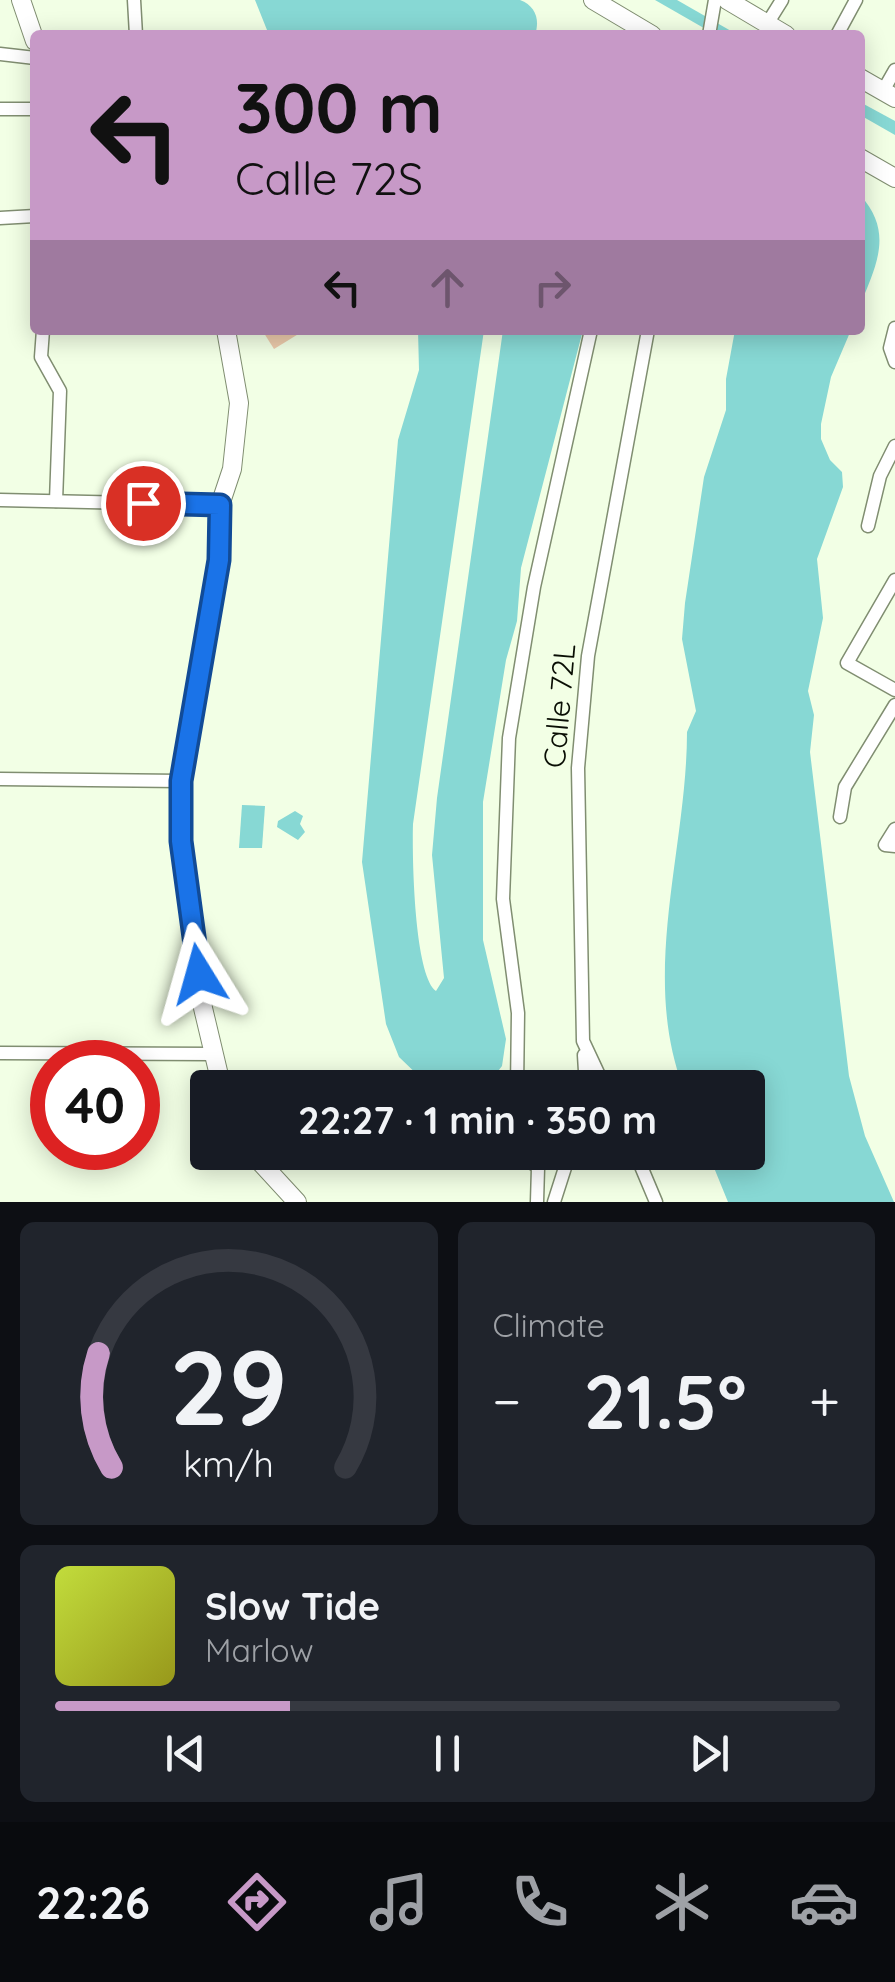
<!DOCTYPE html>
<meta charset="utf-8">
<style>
body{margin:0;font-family:Quicksand,sans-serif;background:#20242c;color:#f1f3f6;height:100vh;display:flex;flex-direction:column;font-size:38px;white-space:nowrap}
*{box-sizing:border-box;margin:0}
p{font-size:32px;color:#9ea1a6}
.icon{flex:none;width:55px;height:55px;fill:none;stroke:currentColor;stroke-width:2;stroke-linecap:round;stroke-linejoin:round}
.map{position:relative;height:1202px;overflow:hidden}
.details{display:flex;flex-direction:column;gap:20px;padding:20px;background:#0d0f14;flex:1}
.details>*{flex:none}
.top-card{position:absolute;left:30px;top:30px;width:835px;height:305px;border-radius:10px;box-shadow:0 5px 25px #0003;background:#c799c7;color:#111;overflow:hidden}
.speed{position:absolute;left:30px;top:1040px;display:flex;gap:20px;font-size:50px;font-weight:700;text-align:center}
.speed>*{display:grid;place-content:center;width:130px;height:130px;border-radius:50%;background:#171b24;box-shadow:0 5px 25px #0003;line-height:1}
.speed .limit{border:15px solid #d22;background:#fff;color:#111}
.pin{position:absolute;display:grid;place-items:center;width:85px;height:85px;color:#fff;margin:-42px;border:5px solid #fff;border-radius:50%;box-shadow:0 2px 10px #0007}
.me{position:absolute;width:110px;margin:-55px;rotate:352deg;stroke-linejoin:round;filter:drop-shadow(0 0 8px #0008)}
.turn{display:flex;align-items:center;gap:35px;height:210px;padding:0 40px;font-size:45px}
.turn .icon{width:130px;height:130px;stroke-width:2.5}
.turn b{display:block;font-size:70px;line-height:85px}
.lanes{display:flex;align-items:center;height:95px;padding:0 40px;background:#0003;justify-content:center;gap:50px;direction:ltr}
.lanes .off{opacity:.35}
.big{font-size:75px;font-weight:700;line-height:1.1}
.details .tile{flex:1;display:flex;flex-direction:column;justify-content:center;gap:15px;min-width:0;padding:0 35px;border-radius:15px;background:#20242c}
.details .dial{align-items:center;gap:0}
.dial svg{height:260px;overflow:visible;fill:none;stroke:#363941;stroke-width:7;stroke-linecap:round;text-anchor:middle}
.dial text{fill:#f1f3f6;stroke:none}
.song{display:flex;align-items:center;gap:30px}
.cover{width:120px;height:120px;border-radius:15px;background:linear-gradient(135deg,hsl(70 70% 55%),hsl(60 70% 35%))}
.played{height:10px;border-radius:5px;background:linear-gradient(90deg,#c799c7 30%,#363941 30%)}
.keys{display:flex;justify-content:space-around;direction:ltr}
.heat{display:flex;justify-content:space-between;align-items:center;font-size:55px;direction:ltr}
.details .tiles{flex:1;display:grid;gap:20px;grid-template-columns:1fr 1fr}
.tile:last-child{grid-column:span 2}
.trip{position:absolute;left:190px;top:1070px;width:575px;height:100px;border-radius:10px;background:#171b24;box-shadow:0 5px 25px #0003;font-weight:700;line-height:100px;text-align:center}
.dock{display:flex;height:160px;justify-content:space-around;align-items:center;background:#090b0e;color:#9ea1a6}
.dock .icon{width:70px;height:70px}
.dock .selected{color:#c799c7}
.dock b{font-size:45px;color:#f1f3f6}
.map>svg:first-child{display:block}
</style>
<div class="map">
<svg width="895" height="1202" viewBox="0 0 895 1202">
<rect width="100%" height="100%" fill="#f2ffe5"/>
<path fill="#ebcaab" d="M 262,330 L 305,330 L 274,349 Z"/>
<g fill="#87d8d4">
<path d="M 255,0 L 520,0 C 536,6 540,20 535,35 L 269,35 Z"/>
<path d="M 655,0 L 677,0 L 738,35 L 716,35 Z"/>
<path d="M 860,102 L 895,121 L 895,135 L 860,115 Z"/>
<path d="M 860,195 C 895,233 875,267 860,306 Z"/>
<path d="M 418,330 L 484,330 L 413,824 C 412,854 414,975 436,991 L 444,978 L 432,855 L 437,798 L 503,330 L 583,330 L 521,568 L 517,621 L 506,660 L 483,802 L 483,940 L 506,1039 L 502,1066 L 488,1084 L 445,1088 L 426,1083 L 399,1057 L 386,1024 L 362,862 L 398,440 L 419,370 Z"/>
<path d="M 735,330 L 851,330 L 831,377 L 821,424 L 821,439 L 830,460 L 842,472 L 843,487 L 817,559 L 823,618 L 808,691 L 814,715 L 810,752 L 849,1076 L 865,1136 L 894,1202 L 728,1202 L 708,1153 L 748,1152 L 748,1088 L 683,1087 C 640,973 687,849 687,732 L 696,711 L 682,639 L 685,603 L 704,477 L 726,410 L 726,379 Z"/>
<path d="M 242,805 L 265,806 L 262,848 L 239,848 Z"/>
<path d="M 295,811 L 303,816 L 300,824 L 305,832 L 298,840 L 277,827 L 278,821 Z"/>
</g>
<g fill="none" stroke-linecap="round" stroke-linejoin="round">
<defs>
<g id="street">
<path d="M 134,0 L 136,35"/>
<path d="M 767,24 L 782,0"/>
<path d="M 709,35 L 715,0"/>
<path d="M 837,35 L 856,0"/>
<path d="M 0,54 L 35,58"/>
<path d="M 883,91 L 895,70"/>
<path d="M 0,109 L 35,109"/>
<path d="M 0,218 L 35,216"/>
<path d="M 895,328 L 890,348 L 895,362"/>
<path d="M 43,330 L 41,357 L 60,391 L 56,501"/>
<path d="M 0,500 L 220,505"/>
<path d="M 868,526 L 880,476 L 895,446"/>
<path d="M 895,580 L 847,663 L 895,690"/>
<path d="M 0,779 L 181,781"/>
<path d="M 840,817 L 845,787 L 895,705"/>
<path d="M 895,829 L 885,845 L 895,846"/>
<path d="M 0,1053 L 213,1054"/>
<path d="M 584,1055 L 586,1088"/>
<path d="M 517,1088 L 518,1013 L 503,899 L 509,738 L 534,587 L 591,330"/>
<path d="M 605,1088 L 583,1041 L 578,768 L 588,656 L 648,330"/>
<path d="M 521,1152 L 538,1168 L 537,1202"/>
<path d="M 635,1152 L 656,1202"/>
<path d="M 554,1202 L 570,1152"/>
</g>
<g id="secondary">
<path d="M 21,0 L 35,41"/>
<path d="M 593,0 L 652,35"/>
<path d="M 727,0 L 786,35"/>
<path d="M 860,78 L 895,98"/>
<path d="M 860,158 L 895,178"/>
<path d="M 222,1088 L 203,1008 L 181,841 L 181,781 L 219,560 L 220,505 L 232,469 L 239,403 L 226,330"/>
<path d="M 251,1152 L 297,1202"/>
</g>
</defs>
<use href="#street" stroke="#808e71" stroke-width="15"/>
<use href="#secondary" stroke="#808e71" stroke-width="20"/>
<use href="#street" stroke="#fff" stroke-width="12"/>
<use href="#secondary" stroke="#fff" stroke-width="18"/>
</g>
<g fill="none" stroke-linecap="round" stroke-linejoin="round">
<defs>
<path id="route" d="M 143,503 L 220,505 L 219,560 L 181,781 L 181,841 L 199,974"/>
</defs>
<use href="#route" stroke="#114b97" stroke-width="25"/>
<use href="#route" stroke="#1a73e8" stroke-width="18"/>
</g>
<g text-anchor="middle" stroke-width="9" stroke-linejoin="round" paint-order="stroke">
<g font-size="30" fill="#090e04" stroke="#f2ffe5">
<text transform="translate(560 706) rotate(-85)" y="10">Calle 72L</text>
</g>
</g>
</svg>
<div class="speed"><div class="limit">40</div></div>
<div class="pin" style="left:143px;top:503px;background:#d93025"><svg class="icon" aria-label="arrive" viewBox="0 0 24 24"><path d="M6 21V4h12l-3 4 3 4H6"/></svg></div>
<svg class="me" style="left:199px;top:974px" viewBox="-20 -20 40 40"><path d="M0-17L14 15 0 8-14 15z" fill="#1a73e8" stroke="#fff" stroke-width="4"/></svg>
<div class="trip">22:27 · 1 min · 350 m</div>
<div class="top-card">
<div class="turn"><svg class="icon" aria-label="left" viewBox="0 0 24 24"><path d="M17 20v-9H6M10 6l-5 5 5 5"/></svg><div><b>300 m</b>Calle 72S</div></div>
<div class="lanes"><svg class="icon" aria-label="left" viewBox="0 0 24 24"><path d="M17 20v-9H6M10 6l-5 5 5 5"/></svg><svg class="icon off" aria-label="ahead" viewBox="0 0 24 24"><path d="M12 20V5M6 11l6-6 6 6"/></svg><svg class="icon off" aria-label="right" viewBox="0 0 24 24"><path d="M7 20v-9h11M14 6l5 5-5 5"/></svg></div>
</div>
</div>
<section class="details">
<div class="tiles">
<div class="tile dial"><svg viewBox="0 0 100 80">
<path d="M14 69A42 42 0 1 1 86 69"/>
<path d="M14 69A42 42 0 0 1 10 34" stroke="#c799c7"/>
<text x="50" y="56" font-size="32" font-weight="700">29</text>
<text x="50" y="72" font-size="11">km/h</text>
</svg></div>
<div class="tile"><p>Climate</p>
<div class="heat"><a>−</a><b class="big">21.5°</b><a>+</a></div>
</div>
<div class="tile">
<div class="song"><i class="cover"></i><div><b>Slow Tide</b><p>Marlow</p></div></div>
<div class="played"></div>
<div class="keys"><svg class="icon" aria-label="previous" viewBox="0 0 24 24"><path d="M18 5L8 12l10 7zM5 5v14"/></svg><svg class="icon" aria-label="pause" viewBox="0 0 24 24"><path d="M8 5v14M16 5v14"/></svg><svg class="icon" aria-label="next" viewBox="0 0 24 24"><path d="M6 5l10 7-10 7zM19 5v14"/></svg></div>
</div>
</div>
</section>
<nav class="dock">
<b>22:26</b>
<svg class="icon selected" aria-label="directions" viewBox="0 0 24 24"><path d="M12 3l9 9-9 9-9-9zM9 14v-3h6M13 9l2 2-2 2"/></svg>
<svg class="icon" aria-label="music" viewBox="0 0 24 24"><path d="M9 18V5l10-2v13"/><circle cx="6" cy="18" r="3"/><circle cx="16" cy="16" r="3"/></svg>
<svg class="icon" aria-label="phone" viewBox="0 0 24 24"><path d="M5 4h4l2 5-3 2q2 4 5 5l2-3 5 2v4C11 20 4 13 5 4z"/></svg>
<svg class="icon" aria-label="climate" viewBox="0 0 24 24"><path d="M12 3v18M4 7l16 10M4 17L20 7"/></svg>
<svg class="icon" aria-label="car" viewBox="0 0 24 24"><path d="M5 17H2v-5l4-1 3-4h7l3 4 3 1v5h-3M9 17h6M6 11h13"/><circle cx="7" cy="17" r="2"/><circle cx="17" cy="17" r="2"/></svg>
</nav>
